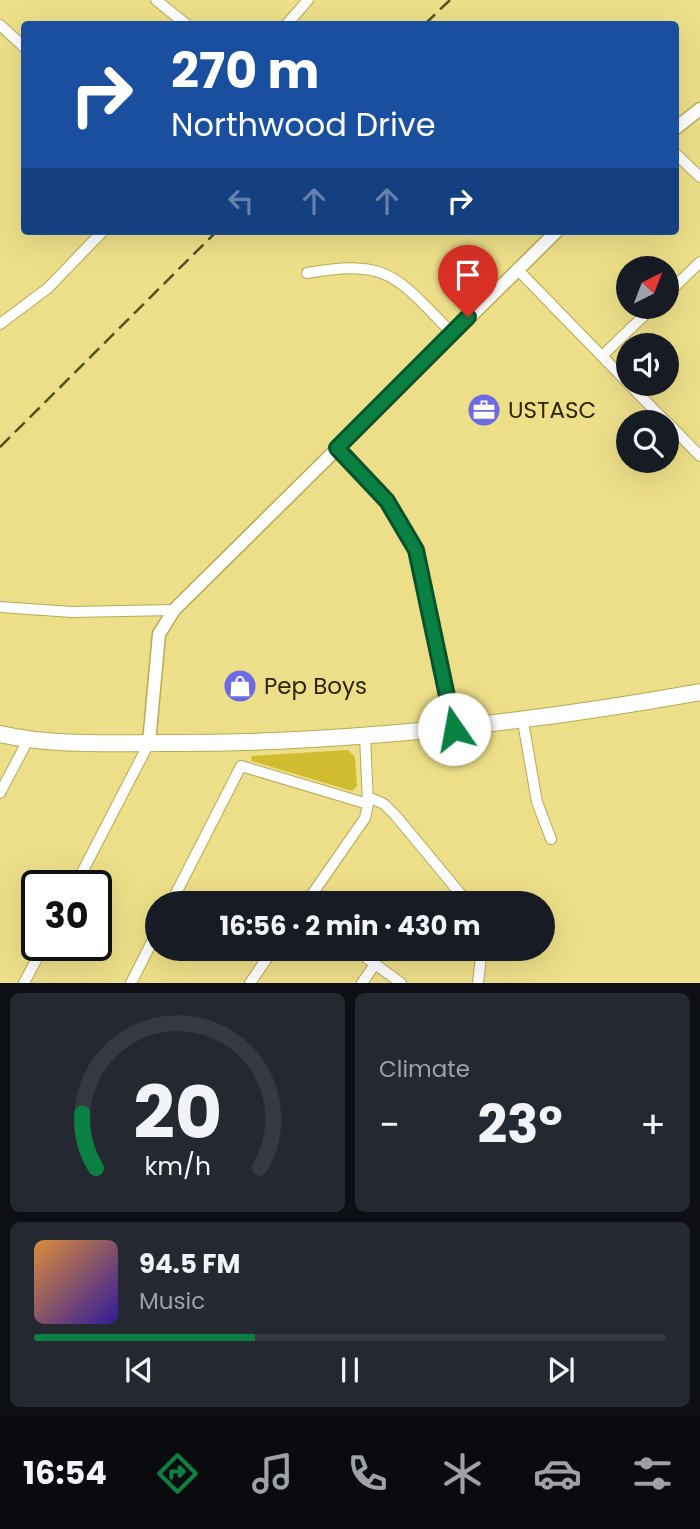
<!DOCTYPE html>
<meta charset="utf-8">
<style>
body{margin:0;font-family:Poppins,sans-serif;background:#242831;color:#f1f3f6;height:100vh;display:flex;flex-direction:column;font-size:26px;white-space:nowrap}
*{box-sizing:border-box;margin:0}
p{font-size:23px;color:#9ea1a6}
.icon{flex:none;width:38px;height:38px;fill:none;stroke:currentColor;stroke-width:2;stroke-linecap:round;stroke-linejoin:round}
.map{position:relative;height:983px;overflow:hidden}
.side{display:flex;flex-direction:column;gap:10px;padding:10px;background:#0d0f14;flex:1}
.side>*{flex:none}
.guide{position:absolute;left:21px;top:21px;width:658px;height:214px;border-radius:7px;box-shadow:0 7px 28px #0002;background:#1a4fa0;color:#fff;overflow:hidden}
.needle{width:46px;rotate:42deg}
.fabs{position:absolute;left:616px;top:256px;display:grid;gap:14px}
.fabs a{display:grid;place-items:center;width:63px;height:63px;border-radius:50%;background:#171b24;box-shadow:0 7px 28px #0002;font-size:35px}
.speed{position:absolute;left:21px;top:870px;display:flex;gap:14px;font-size:35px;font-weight:700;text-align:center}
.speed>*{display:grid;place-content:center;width:91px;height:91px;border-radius:50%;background:#171b24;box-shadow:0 7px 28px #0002;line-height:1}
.speed .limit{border:4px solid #111;border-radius:10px;background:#fff;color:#111}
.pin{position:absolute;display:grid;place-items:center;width:60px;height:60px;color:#fff;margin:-72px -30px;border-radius:50% 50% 50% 0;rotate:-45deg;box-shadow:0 0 7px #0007}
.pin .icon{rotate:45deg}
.me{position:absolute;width:77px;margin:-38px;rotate:348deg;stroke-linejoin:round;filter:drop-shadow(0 0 5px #0008)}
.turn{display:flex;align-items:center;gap:24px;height:147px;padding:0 35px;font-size:32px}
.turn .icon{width:91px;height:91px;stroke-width:2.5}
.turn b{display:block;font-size:49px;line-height:60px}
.lanes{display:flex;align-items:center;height:66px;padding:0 35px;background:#0003;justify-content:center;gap:35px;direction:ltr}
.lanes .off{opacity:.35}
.big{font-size:52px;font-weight:700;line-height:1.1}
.side .widget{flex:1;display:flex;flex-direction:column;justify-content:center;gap:10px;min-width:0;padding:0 24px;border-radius:10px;background:#242831}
.side .dial{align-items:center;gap:0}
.dial svg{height:182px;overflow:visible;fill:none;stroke:#363941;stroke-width:7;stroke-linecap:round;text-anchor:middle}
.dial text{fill:#f1f3f6;stroke:none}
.song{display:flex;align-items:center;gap:21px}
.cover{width:84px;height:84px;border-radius:10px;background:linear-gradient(135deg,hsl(30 70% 55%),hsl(250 70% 35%))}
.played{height:7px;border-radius:4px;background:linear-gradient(90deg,#0b8043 35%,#363941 35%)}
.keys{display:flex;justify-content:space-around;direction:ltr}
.heat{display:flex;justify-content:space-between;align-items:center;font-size:38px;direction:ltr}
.side .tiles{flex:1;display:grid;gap:10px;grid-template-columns:1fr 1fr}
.widget:last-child{grid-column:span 2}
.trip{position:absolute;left:145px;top:891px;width:410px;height:70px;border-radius:35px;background:#171b24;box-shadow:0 7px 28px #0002;font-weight:700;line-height:70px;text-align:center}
.tabs{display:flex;height:112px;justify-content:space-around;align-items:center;background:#090b0e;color:#9ea1a6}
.tabs .icon{width:49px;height:49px}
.tabs .current{color:#0b8043}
.tabs b{font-size:32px;color:#f1f3f6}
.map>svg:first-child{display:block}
</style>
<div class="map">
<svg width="700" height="983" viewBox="0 0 700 983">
<rect width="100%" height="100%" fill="#eddf89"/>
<path fill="#d1bc2f" d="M 348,750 L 355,757 L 357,786 L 352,791 L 252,761 L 251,756 Z"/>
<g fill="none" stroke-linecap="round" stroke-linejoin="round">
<defs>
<g id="minor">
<path d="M 156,0 L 186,24"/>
<path d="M 287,24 L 308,0"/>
<path d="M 0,25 L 24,47"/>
<path d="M 676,154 L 700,177"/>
<path d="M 517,269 L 666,422"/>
<path d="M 307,273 C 390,258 397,278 452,333"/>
<path d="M 667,294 L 700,262"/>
<path d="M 0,324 L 48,288 L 103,231"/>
<path d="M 602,356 L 654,306"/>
<path d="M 667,422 L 700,456"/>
<path d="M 337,448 L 387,501 L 416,550 L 454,729"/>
<path d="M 0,607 L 72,612 L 174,610"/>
<path d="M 523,722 L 537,802 L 551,839"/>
<path d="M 0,793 L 28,740"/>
<path d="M 368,797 L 384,804 L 396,816 L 468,903"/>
<path d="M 75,886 L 149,743"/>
<path d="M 171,903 L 241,766 L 368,804"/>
<path d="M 306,903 L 365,818 L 368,804 L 365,735"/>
<path d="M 353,948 L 401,983"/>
<path d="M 24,983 L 44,945"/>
<path d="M 131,983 L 158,930"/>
<path d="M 250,983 L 274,948"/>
<path d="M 362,983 L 375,964"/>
<path d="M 478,983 L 482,948"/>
</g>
<g id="tertiary">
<path d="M 676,128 L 700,109"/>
<path d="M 149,743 L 159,634 L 174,610 L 557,231"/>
</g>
<path id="primary" d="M 0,734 C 53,746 109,743 163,743 C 345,744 522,724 700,692"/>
</defs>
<use href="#minor" stroke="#b8aa54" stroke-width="12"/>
<use href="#tertiary" stroke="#b8aa54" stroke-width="15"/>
<use href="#primary" stroke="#b8aa54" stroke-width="18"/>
<use href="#minor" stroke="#fff" stroke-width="10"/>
<use href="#tertiary" stroke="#fff" stroke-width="12"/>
<use href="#primary" stroke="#fff" stroke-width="16"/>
<g stroke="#564f1f" stroke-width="2.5" stroke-dasharray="14 7" stroke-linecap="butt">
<path d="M 425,24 L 450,0"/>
<path d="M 0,447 L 217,231"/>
</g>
</g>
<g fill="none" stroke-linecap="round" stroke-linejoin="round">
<defs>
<path id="route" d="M 454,729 L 416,550 L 387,501 L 337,448 L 468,317"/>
</defs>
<use href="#route" stroke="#07532c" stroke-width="18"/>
<use href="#route" stroke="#0b8043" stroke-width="12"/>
</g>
<defs>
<symbol id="office-disc" viewBox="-11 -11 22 22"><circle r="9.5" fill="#6d6ae4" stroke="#eddf89"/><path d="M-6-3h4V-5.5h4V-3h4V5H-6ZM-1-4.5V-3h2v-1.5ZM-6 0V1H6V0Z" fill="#fff"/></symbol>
<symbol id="shop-disc" viewBox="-11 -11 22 22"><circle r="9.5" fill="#6d6ae4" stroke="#eddf89"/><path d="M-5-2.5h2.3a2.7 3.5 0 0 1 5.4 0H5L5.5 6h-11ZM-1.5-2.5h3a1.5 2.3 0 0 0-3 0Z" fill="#fff"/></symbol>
</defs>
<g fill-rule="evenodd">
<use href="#office-disc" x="465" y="391" width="38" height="38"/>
<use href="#shop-disc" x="221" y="667" width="38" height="38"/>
</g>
<g text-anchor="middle" stroke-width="7" stroke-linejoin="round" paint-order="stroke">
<g font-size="23" fill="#2b2601" stroke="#eddf89" text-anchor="start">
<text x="508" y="418">USTASC</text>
<text x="264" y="694">Pep Boys</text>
</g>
</g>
</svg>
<div class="fabs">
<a><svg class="needle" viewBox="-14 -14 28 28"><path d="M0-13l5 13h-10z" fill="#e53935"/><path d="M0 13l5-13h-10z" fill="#9ea1a6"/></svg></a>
<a><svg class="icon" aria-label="sound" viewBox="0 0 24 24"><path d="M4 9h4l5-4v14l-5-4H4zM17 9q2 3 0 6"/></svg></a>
<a><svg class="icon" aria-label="search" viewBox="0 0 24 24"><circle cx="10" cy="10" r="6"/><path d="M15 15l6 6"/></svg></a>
</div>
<div class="speed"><div class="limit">30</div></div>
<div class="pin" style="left:468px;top:317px;background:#d93025"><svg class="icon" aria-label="arrive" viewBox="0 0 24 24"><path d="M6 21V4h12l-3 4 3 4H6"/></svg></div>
<svg class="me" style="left:454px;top:729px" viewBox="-20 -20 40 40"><circle r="19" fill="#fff"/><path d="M0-13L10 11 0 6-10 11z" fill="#0b8043"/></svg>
<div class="trip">16:56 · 2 min · 430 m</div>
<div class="guide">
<div class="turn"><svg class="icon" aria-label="right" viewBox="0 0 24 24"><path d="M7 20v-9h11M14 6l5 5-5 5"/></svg><div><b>270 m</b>Northwood Drive</div></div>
<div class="lanes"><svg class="icon off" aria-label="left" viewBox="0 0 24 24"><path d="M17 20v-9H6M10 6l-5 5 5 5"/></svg><svg class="icon off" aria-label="ahead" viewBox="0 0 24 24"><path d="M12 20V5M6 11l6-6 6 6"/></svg><svg class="icon off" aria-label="ahead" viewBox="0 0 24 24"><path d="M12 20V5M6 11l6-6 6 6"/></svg><svg class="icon" aria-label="right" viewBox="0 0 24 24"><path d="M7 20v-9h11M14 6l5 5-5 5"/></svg></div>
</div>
</div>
<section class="side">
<div class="tiles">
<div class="widget dial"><svg viewBox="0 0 100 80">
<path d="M14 69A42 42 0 1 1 86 69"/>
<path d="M14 69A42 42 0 0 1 8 45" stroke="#0b8043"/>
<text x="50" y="56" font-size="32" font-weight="700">20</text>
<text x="50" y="72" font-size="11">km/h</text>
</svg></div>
<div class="widget"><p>Climate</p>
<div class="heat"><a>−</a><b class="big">23°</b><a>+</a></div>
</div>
<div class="widget">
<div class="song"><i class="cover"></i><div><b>94.5 FM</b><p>Music</p></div></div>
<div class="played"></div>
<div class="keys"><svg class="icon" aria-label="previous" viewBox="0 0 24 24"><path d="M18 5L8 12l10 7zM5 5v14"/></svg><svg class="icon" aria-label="pause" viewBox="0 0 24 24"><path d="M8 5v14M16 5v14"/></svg><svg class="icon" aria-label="next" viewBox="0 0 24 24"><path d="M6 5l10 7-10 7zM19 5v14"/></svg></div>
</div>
</div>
</section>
<nav class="tabs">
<b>16:54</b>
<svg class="icon current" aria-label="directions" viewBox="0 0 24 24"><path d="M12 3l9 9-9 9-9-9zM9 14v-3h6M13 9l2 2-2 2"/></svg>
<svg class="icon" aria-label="music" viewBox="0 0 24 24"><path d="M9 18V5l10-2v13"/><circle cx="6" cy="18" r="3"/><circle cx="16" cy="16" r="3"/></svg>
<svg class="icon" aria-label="phone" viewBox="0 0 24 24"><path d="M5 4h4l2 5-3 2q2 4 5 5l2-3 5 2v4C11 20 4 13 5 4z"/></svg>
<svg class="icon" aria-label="climate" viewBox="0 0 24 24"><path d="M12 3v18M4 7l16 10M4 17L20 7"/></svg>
<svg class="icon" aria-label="car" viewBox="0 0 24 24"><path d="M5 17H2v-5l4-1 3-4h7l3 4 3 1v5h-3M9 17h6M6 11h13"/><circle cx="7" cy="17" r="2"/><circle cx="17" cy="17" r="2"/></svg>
<svg class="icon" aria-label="filters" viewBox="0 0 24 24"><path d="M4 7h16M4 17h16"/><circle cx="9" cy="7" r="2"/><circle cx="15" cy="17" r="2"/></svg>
</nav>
